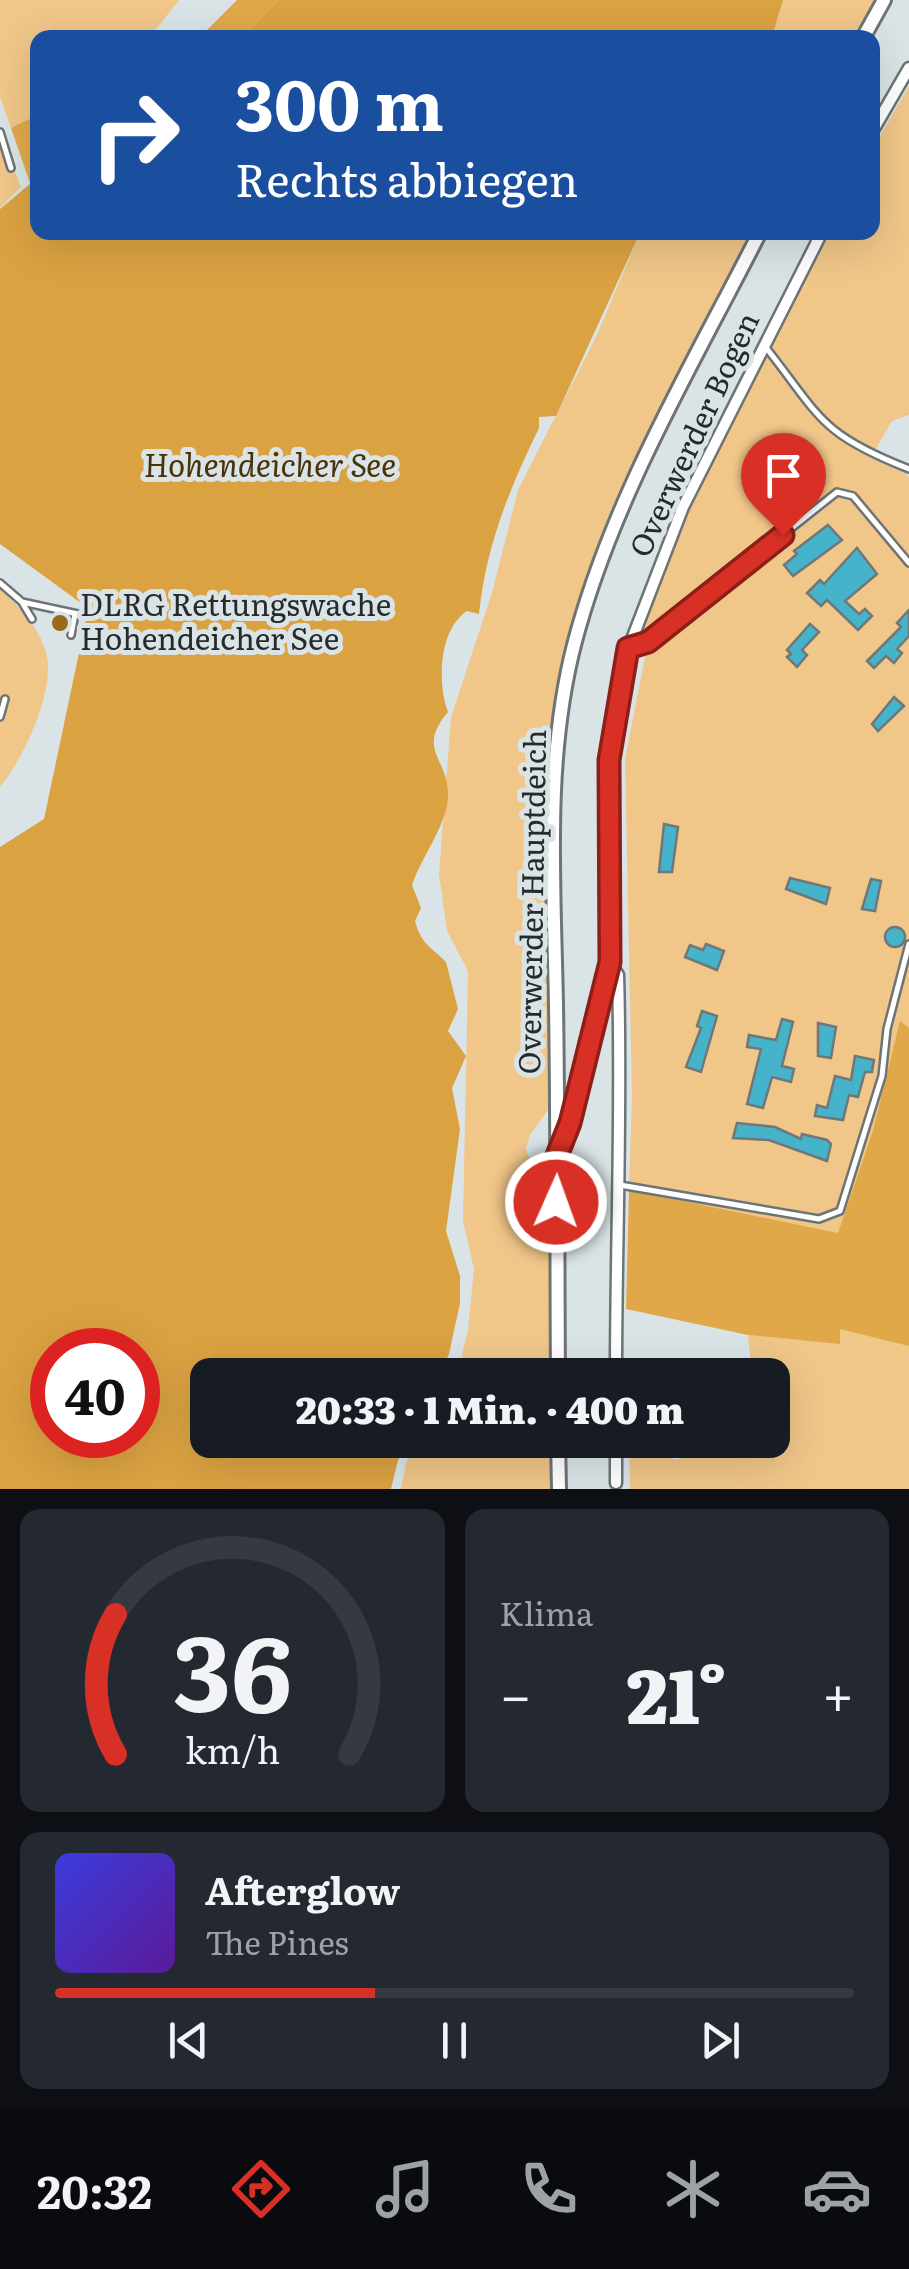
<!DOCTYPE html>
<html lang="de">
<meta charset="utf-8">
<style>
body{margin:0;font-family:Literata,serif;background:#242831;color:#f1f3f6;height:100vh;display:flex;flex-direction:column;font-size:38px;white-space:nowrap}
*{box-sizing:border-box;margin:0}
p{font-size:32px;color:#9ea1a6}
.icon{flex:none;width:55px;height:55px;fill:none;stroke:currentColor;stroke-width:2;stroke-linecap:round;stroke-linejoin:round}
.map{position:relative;height:1489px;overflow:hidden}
.drawer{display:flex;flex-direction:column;gap:20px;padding:20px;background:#0d0f14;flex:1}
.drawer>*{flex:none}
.banner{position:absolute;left:30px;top:30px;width:850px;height:210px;border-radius:20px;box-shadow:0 10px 40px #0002;background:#1a4fa0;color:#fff;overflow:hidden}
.speed{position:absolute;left:30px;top:1328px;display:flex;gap:20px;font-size:50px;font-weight:700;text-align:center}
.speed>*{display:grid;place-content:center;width:130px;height:130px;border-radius:50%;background:#171b24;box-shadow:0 10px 40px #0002;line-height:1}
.speed .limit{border:15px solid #d22;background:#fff;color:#111}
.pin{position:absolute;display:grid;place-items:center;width:85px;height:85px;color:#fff;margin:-102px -42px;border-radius:50% 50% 50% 0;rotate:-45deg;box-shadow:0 0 10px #0007}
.pin .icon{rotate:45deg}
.me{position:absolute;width:110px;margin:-55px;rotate:2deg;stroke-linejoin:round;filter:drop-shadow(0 0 8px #0008)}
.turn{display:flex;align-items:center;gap:35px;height:210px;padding:0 40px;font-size:45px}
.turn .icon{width:130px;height:130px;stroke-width:2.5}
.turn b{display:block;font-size:70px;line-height:85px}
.big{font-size:75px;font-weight:800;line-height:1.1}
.drawer .card{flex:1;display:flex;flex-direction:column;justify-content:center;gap:15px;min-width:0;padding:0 35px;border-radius:20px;background:#242831}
.drawer .dial{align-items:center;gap:0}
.dial svg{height:260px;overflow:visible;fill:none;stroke:#363941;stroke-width:7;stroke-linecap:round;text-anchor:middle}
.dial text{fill:#f1f3f6;stroke:none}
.song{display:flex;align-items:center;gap:30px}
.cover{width:120px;height:120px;border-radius:15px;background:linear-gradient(135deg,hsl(240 70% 55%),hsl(270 70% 35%))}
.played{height:10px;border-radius:5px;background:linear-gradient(90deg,#d93025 40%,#363941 40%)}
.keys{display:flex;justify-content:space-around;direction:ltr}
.heat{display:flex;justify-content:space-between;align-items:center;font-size:55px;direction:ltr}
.drawer .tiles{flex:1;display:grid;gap:20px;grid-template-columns:1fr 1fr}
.card:last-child{grid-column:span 2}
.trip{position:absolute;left:190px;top:1358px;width:600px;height:100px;border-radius:20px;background:#171b24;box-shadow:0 10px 40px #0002;font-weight:800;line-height:100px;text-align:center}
.menu{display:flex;height:160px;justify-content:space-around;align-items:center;background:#090b0e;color:#9ea1a6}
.menu .icon{width:70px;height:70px}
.menu .current{color:#d93025}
.menu b{font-size:45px;color:#f1f3f6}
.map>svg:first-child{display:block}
</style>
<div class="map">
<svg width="909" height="1489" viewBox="0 0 909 1489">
<rect width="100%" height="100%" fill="#dae4e6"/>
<g fill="#f0c689">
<path d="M 0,0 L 179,0 L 150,37 L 38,38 L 37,115 L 11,128 L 0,97 Z"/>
<path d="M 783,0 L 876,0 L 856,37 L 772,38 Z"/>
<path d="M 909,86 L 909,415 L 892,421 L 871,457 L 900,468 L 909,477 L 909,1070 L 900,1024 L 873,1130 L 838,1234 L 629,1190 L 632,1095 L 625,759 L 648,642 L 647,631 L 641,627 L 688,509 L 827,233 L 872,232 L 873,148 Z"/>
<path d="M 0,135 L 21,187 L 0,208 Z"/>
<path d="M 640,233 L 753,233 C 692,353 601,502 570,631 C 533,786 548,949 550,1107 L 530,1135 L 526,1149 L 538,1187 L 528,1238 L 532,1240 L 543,1190 L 548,1188 L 551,1193 L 554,1375 L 457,1375 L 468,1330 L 474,1269 L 463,1221 L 468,971 L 447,931 L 439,874 L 451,717 L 492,593 L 518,490 L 596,337 Z"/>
<path d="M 0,589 C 20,606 48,637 48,666 C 49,703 23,759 0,787 Z"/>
<path d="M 909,1084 L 909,1489 L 630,1489 L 629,1443 L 677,1460 L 724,1440 L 772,1440 L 772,1375 L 752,1375 L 748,1335 L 840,1343 L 839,1329 Z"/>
<path d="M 420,1440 L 555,1440 L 556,1489 L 401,1489 L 406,1463 Z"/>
</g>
<g fill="#e1a849">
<path d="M 237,0 L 278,0 L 243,37 L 199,38 Z"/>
<path d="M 37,115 L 37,178 L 30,183 L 11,128 Z"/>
<path d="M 900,1021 L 909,1028 L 909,1346 L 840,1329 L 840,1344 L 748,1335 L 626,1309 L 629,1190 L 838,1233 L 873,1130 Z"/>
</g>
<g fill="#dba242" fill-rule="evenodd">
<path d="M 278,0 L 783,0 L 772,37 L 243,37 Z"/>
<path d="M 37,178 L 38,232 L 640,233 L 556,416 L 539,417 L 539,428 C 509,490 486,546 479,614 L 467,611 C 439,629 437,683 448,712 C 415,751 450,758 448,798 C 446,826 421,858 412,885 L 421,908 L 415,921 C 421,944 431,947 446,962 L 458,1009 L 448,1031 L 466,1056 L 452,1088 L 460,1129 L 446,1231 L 460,1276 L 460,1303 L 449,1354 L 439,1375 L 208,1375 L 208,1440 L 411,1440 L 398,1460 L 391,1489 L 0,1489 L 0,847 L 44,819 L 87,615 L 85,606 L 0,544 L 0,209 ZM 52,1350 L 138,1350 L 138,1435 L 52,1435 Z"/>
</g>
<g fill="#45b4ca" stroke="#6f7779" stroke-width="2.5">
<path d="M 828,525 L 842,540 L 793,576 L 784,565 L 797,554 L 794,551 Z"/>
<path d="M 857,548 L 877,574 L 845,601 L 859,614 L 865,609 L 872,616 L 858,630 L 827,600 L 821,606 L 807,593 L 820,580 L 824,584 Z"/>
<path d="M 909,610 L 909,636 L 897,649 L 902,653 L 894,663 L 886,656 L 874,668 L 867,661 L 901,627 L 897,623 Z"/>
<path d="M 810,624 L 819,632 L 802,650 L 807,655 L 797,667 L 787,657 L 791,654 L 787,650 Z"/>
<path d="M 894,697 L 904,706 L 878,731 L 872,724 Z"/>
<path d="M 664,824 L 678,827 L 672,872 L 659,872 Z"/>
<path d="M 790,878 L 830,888 L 826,904 L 786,889 Z"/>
<path d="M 871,879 L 881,881 L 875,911 L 862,909 Z"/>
<circle cx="895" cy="937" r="10"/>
<path d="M 706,944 L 724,951 L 717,970 L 685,957 L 690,945 L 703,950 Z"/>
<path d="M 702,1011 L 717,1016 L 701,1072 L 686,1067 L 701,1028 L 697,1026 Z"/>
<path d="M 782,1019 L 793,1022 L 782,1066 L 794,1069 L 791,1082 L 772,1077 L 763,1108 L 747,1104 L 761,1049 L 747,1047 L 749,1035 L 776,1040 Z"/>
<path d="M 818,1023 L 836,1027 L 831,1058 L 818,1056 Z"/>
<path d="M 855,1056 L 874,1060 L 872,1072 L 865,1072 L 858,1097 L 849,1095 L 843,1120 L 815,1116 L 817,1105 L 827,1108 L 835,1076 L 851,1080 Z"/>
<path d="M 737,1123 L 775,1127 L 801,1139 L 802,1134 L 827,1140 L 831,1144 L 827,1161 L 769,1140 L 733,1138 Z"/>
</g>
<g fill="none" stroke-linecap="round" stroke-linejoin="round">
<defs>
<g id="service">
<path d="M 0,132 L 11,168"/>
<path d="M 764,345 C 821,417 818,433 909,469"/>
<path d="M 0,583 L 22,602 L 87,616"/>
<path d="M 23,604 L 32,619"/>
<path d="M 71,635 L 75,614"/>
<path d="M 631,647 L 648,642 L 837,492 L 853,496 L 909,563"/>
<path d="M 0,717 L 5,699"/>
<path d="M 620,1185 L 819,1219 L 840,1211 L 882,1076 L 887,1029 L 909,944"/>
</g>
<g id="minor">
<path d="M 872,132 L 909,68"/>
<path d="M 610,962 L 618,975 C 622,1108 616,1241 616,1375"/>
<path d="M 558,1152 L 570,1123 L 610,962 L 609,759 L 629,647 L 683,507 L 822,232"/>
<path d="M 616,1483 L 616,1440"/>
</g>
<g id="tertiary">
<path d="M 863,38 L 884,0"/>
<path d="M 558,1375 C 557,1252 558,1128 556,1005 C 554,885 544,762 574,645 C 612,499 692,366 760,232"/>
<path d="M 558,1440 L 559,1489"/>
</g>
</defs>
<use href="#service" stroke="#6c7476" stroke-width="10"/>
<use href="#minor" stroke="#6c7476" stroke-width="15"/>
<use href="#tertiary" stroke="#6c7476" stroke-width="18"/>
<use href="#service" stroke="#fff" stroke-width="5"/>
<use href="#minor" stroke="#fff" stroke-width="10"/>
<use href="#tertiary" stroke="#fff" stroke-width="12"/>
</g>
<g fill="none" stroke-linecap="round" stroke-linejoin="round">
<defs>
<path id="route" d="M 556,1202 L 556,1158 L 570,1123 L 610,962 L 609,760 L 628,648 L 648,642 L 783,535"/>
</defs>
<use href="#route" stroke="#8d1f18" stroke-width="25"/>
<use href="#route" stroke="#d93025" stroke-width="18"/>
</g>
<circle fill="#976b19" stroke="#dae4e6" stroke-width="4" cx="60" cy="623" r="10"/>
<g text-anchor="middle" stroke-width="10" stroke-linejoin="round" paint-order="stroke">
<g font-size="30" fill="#272a2b" stroke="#dae4e6">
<text transform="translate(695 435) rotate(-65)" y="10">Overwerder Bogen</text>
<text transform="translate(533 902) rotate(-89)" y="10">Overwerder Hauptdeich</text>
</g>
<g font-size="30" fill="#272a2b" stroke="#dae4e6" text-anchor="start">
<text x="80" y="616">DLRG Rettungswache<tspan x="80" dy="34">Hohendeicher See</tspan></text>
</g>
<g font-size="32" font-style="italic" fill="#4a330a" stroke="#dae4e6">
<text x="270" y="477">Hohendeicher See</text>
</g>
</g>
</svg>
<div class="speed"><div class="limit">40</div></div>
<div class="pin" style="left:783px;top:535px;background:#d93025"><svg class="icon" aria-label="arrive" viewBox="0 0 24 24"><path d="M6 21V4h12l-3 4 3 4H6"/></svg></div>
<svg class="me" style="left:556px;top:1202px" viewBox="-20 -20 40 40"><circle r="17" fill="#d93025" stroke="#fff" stroke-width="3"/><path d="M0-11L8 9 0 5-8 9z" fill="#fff"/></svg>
<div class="trip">20:33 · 1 Min. · 400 m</div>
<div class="banner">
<div class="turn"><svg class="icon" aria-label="right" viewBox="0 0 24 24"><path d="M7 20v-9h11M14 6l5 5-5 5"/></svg><div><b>300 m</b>Rechts abbiegen</div></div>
</div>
</div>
<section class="drawer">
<div class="tiles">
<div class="card dial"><svg viewBox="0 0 100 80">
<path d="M14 69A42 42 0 1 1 86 69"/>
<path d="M14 69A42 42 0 0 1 14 26" stroke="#d93025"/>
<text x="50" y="56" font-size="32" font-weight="700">36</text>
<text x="50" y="72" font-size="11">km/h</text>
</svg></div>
<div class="card"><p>Klima</p>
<div class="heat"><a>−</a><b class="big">21°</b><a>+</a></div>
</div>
<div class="card">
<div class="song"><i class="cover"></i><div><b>Afterglow</b><p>The Pines</p></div></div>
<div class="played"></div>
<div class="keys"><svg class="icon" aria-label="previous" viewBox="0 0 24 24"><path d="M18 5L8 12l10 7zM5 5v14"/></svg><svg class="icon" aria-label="pause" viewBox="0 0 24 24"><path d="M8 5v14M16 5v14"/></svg><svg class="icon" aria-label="next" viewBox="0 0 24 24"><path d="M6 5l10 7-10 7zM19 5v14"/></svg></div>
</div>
</div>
</section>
<nav class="menu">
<b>20:32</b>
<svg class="icon current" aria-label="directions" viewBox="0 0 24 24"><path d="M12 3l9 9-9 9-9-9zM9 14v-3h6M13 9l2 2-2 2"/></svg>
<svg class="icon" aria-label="music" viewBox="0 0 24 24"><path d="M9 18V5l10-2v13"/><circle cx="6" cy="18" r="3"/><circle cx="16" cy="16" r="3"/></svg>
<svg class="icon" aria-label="phone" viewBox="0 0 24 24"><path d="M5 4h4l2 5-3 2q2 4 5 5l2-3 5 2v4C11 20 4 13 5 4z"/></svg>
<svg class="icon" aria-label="climate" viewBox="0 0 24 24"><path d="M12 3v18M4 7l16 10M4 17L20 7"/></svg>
<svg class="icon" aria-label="car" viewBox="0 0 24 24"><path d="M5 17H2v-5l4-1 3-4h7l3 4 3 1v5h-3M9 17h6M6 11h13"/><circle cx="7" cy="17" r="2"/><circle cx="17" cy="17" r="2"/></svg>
</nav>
